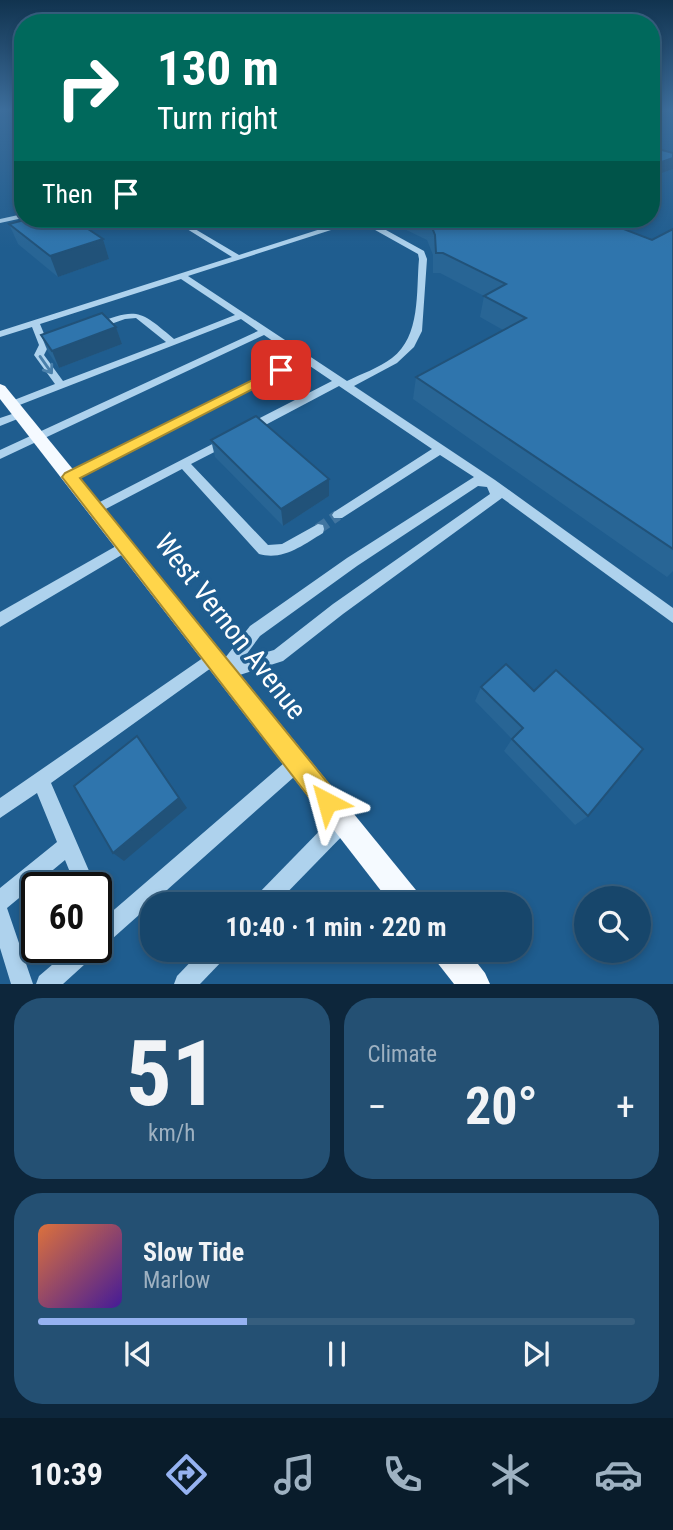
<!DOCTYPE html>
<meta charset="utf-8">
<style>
body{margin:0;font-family:"Roboto Condensed",sans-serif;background:#245073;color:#f1f3f6;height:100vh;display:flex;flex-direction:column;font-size:26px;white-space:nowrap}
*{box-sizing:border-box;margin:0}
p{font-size:23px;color:#9eb1c1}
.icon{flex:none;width:38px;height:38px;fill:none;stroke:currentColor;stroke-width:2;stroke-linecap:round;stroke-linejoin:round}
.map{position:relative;height:984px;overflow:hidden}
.panel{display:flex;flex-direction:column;gap:14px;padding:14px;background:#0d263b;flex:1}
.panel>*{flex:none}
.hud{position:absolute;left:14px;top:14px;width:646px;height:214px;border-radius:28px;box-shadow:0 4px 10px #0003,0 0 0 2px #365e7e;background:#00695c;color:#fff;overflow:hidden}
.controls{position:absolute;left:574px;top:886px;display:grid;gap:14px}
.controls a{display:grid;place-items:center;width:77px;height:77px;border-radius:50%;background:#17466b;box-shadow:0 4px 10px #0003,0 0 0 2px #365e7e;font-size:35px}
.speed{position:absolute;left:21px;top:872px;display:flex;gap:14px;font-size:35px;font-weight:700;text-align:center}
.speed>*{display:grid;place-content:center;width:91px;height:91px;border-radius:50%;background:#17466b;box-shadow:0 4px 10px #0003,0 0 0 2px #365e7e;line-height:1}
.speed .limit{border:4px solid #111;border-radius:10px;background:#fff;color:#111}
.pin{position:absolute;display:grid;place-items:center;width:60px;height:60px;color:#fff;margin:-30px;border-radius:14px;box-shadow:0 4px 10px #0006}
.me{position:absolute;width:77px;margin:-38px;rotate:321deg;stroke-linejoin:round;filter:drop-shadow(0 0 5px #0008)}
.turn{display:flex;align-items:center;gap:24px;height:147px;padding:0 28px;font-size:32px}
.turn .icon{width:91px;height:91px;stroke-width:2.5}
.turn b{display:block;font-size:49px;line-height:60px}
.then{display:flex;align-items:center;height:66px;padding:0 28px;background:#0003;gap:14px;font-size:26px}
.big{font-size:52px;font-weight:700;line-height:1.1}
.panel .tile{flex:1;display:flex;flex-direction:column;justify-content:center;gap:10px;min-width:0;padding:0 24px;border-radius:28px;background:#245073}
.panel .dial{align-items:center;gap:0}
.dial b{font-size:91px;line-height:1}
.song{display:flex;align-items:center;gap:21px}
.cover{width:84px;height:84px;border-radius:10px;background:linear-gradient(135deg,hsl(20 70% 55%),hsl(260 70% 35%))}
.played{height:7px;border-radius:4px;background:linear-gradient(90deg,#95b2f1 35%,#365e7e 35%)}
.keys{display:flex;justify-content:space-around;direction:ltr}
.heat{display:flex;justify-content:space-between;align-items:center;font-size:38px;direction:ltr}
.panel .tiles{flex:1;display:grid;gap:14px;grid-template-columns:1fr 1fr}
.tile:last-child{grid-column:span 2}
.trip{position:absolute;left:140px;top:892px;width:392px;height:70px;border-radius:28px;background:#17466b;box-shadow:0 4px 10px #0003,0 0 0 2px #365e7e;font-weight:700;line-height:70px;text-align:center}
.tab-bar{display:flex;height:112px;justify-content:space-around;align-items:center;background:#091c2b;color:#9eb1c1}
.tab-bar .icon{width:49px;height:49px}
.tab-bar .selected{color:#95b2f1}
.tab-bar b{font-size:32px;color:#f1f3f6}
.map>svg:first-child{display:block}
</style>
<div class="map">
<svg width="673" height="984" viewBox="0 0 673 984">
<rect width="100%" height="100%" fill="#1f5d8f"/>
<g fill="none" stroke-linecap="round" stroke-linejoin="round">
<path stroke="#4175a0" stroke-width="11" stroke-dasharray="11 6" stroke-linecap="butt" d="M 318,529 L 338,515"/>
<g fill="#aed2ed" fill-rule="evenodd">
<path d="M 23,214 L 23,218 L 0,223 L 0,219 Z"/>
<path d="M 171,219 L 178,219 L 239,255 L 352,219 L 366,219 L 424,251 L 427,259 L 422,331 L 414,347 L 397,363 L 354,386 L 495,480 L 673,608 L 673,623 L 502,498 L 343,614 L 283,661 L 224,680 L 218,677 L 216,672 L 218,667 L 250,626 L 347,558 L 474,477 L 440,455 L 342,518 L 334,518 L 332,515 L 334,512 L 432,449 L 339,386 L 252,432 L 244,432 L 242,429 L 244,426 L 332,381 L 304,362 L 74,480 L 66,480 L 64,477 L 66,474 L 298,358 L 264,335 L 0,459 L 0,450 L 258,331 L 241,319 L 17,406 L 9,406 L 8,404 L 9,402 L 55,384 L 34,355 L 39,345 L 32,327 L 0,337 L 0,331 L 232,257 ZM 359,221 L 418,254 L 419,259 C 416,292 421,336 392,358 C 379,368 361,374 347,381 L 188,276 ZM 181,279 L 235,315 L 174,339 C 139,309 137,308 94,324 L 92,326 L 97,329 L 125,319 L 136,318 L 166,342 L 63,381 L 44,355 L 48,347 L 65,339 L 60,336 L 47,341 L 40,324 ZM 478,486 L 487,487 L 490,494 L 333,604 L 274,650 L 243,659 L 260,636 L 357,566 Z"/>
<path d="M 21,411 L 26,414 L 25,416 L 0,426 L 0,418 Z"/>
<path d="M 226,437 L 230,438 L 232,441 L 230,444 L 191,464 L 268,545 L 282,544 L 318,524 L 323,525 L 324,529 L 323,533 C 303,545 283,561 259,554 L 182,469 L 100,512 L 92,512 L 90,509 L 92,506 Z"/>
<path d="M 125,541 L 130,542 L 132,546 L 130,550 L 0,627 L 0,612 Z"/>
<path d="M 213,651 L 218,653 L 221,658 L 218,663 L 51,783 L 96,887 L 76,887 L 65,860 L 7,908 L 33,984 L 11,984 L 0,948 L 0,888 L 57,842 L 37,793 L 0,818 L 0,798 Z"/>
<path d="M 297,754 L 303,757 L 306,763 L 303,769 L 103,947 L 99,949 L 96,954 L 63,984 L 36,984 L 39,976 L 73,947 L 96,947 L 96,901 L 103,904 L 108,915 L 291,757 Z"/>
<path d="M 343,812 L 350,814 L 352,821 L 350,828 L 275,905 L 251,905 L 254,898 L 336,814 Z"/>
<path d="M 202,950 L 228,950 L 225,958 L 200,984 L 174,984 L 177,976 Z"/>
</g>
<g fill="#f5faff" fill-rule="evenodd">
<path d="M 0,384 L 5,386 L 420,895 L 424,905 L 392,905 L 0,399 Z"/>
<path d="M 432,950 L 467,950 L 485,973 L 490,984 L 454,984 L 436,961 Z"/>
</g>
</g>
<g fill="#286595">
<path d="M 651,147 L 673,153 L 673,169 L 651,177 Z"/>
<path d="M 390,219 L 615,219 L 613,225 L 652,240 L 673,229 L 673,571 L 667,577 L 413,399 L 416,377 L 503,330 L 480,317 L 484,296 L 440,273 L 433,273 L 433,255 L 427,240 L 390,222 Z"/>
<path d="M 9,224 L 103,239 L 109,259 L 58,277 L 18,244 Z"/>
<path d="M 116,327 L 122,344 L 59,368 L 48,352 L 41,335 Z"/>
<path d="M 211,440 L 329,496 L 283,526 L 215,457 Z"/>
<path d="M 506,664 L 588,816 L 575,825 L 504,751 L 512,739 L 475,701 L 481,687 Z"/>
</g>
<g fill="#215279">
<path d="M 673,158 L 673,169 L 651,177 L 656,164 Z"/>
<path d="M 611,219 L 615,219 L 609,236 L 605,222 Z"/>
<path d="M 103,239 L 109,259 L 58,277 L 50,256 Z"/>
<path d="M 116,327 L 122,344 L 59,368 L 52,351 Z"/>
<path d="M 329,479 L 329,496 L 283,526 L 281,509 Z"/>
<path d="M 137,736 L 187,808 L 124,861 L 113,853 Z"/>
</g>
<g fill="#2f75ad" stroke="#215279" stroke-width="2">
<path d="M 651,147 L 673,153 L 673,158 L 656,164 L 651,163 Z"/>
<path d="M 28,219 L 73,219 L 103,239 L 50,256 L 9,224 Z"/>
<path d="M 426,219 L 611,219 L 605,222 L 652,240 L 673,229 L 673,549 L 416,377 L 526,318 L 484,296 L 506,284 L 443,253 L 436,253 L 435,235 L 429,220 Z"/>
<path d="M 102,313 L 116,327 L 52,351 L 41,335 Z"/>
<path d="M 256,416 L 329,479 L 281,509 L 211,440 Z"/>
<path d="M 506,664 L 534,691 L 556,670 L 643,749 L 588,816 L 512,739 L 523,728 L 481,687 Z"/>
<path d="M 137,736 L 179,798 L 113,853 L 74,786 Z"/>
</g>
<defs><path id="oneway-shaft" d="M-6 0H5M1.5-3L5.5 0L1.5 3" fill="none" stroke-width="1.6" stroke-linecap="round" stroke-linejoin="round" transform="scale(1.75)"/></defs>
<use stroke="#4a80ab" href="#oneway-shaft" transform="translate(46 365) rotate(55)"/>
<linearGradient id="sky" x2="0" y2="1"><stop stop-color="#11334f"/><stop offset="0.44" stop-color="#3c6d9b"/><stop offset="1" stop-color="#3c6d9b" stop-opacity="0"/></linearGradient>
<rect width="673" height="248" fill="url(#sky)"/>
<path fill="#ffd54a" stroke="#a68a30" stroke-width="2" d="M 281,366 L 288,370 L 286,372 L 80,478 L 336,793 L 339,802 L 336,810 L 327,813 L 319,810 L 62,477 L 65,473 Z"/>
<g text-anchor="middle" stroke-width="7" stroke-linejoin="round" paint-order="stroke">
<g font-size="28" fill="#fff" stroke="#1f5d8f">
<text transform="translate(231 626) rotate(52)" y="10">West Vernon Avenue</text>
</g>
</g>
</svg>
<div class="controls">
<a><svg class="icon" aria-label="search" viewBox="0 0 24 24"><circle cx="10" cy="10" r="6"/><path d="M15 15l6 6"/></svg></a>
</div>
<div class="speed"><div class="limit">60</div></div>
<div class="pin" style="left:281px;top:370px;background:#d93025"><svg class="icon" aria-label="arrive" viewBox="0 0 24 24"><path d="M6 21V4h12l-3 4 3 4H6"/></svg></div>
<svg class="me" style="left:327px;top:802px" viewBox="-20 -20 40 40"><path d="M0-17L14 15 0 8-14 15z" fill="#ffd54a" stroke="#fff" stroke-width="4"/></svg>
<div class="trip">10:40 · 1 min · 220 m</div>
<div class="hud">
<div class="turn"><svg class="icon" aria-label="right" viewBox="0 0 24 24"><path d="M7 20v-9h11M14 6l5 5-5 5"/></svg><div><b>130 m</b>Turn right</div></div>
<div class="then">Then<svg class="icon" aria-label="arrive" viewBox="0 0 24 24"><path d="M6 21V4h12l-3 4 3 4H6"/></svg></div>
</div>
</div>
<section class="panel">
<div class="tiles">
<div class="tile dial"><b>51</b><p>km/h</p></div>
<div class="tile"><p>Climate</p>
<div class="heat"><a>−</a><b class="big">20°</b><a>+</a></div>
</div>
<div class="tile">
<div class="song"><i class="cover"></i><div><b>Slow Tide</b><p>Marlow</p></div></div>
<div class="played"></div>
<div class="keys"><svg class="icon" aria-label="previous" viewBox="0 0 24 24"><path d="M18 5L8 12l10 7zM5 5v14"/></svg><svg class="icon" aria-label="pause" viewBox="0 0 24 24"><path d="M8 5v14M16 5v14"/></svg><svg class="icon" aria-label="next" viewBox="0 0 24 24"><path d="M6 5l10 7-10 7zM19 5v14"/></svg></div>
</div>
</div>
</section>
<nav class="tab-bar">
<b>10:39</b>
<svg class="icon selected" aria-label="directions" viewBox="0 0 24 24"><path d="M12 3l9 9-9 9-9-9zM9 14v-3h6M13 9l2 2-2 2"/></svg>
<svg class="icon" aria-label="music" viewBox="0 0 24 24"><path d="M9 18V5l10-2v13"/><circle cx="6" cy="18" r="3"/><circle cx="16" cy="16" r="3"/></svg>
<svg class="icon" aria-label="phone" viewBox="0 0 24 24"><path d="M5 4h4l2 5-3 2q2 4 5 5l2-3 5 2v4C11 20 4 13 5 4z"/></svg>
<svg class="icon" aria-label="climate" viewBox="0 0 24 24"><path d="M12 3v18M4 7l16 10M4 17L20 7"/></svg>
<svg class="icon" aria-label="car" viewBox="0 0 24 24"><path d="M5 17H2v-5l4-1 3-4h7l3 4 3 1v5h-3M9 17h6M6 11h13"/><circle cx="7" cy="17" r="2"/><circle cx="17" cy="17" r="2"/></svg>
</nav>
